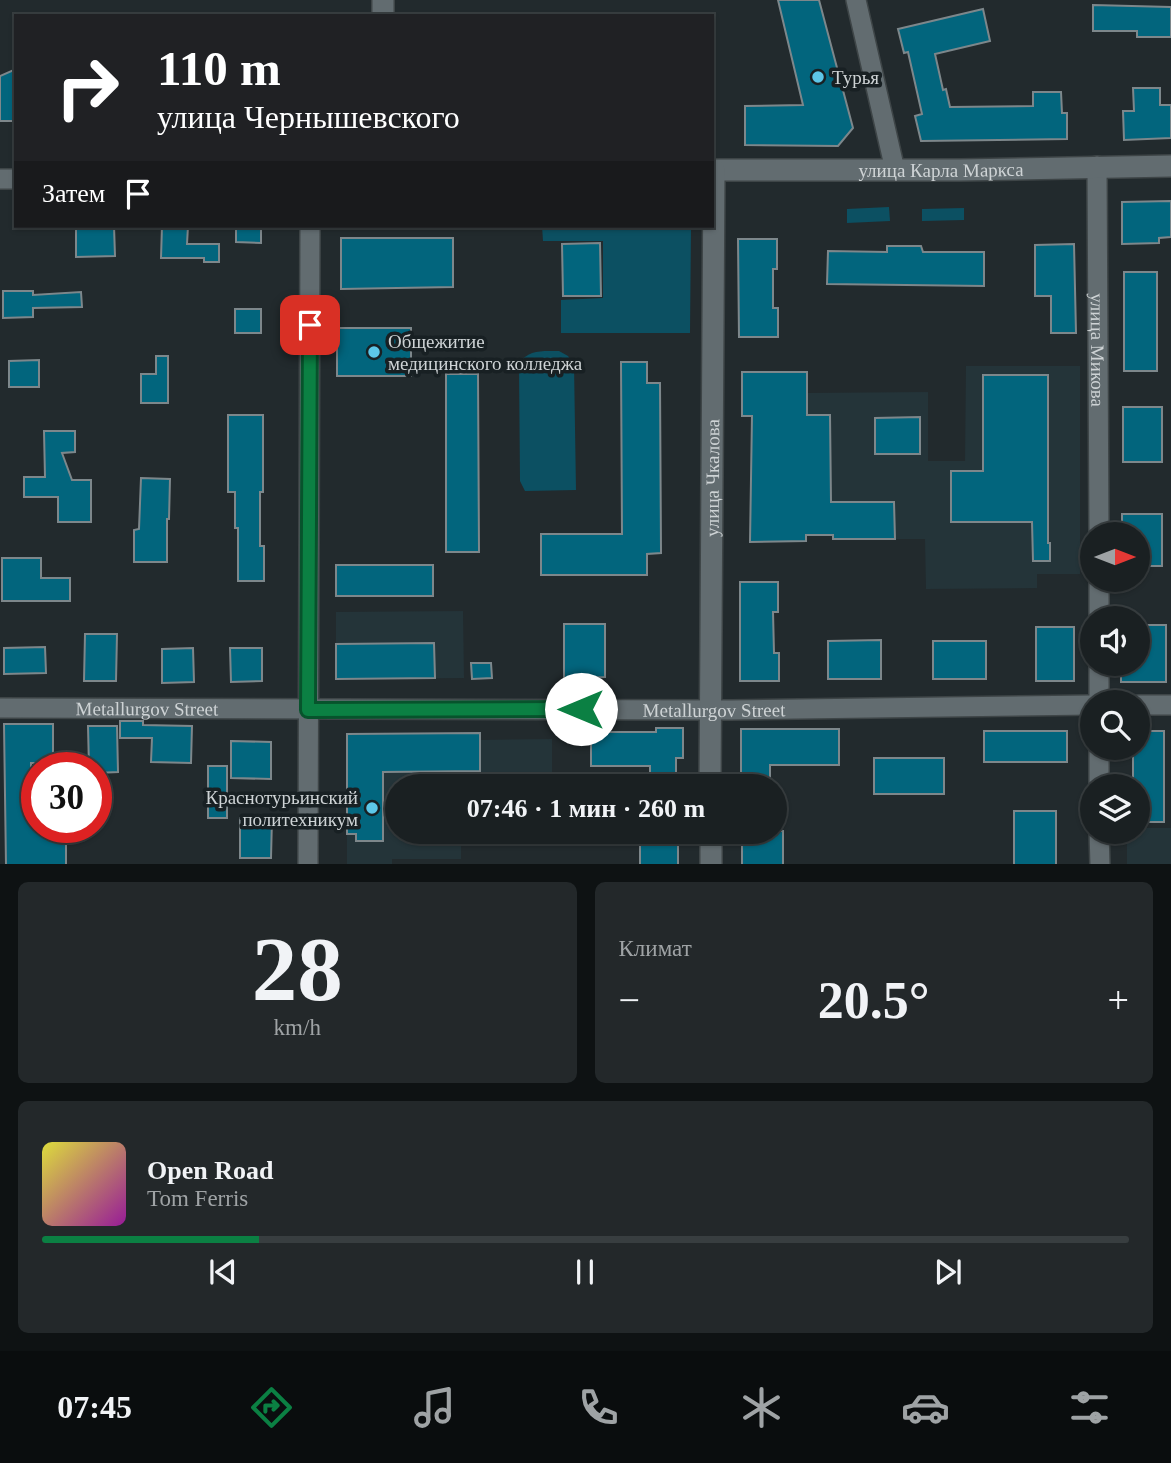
<!DOCTYPE html>
<html lang="ru">
<meta charset="utf-8">
<style>
body{margin:0;font-family:"Times New Roman",serif;background:#23282a;color:#f1f3f6;height:100vh;display:flex;flex-direction:column;font-size:26px;white-space:nowrap}
*{box-sizing:border-box;margin:0}
p{font-size:23px;color:#9fa3a5}
.icon{flex:none;width:38px;height:38px;fill:none;stroke:currentColor;stroke-width:2;stroke-linecap:round;stroke-linejoin:round}
.map{position:relative;height:864px;overflow:hidden}
.sheet{display:flex;flex-direction:column;gap:18px;padding:18px;background:#0e1213;flex:1}
.sheet>*{flex:none}
.banner{position:absolute;left:14px;top:14px;width:700px;height:214px;border-radius:0px;box-shadow:0 2px 5px #0004,0 0 0 2px #383e40;background:#202124;color:#fff;overflow:hidden}
.needle{width:46px;rotate:90deg}
.controls{position:absolute;left:1080px;top:522px;display:grid;gap:14px}
.controls a{display:grid;place-items:center;width:70px;height:70px;border-radius:50%;background:#1a2022;box-shadow:0 2px 5px #0004,0 0 0 2px #383e40;font-size:35px}
.speed{position:absolute;left:21px;top:752px;display:flex;gap:14px;font-size:35px;font-weight:700;text-align:center}
.speed>*{display:grid;place-content:center;width:91px;height:91px;border-radius:50%;background:#1a2022;box-shadow:0 2px 5px #0004,0 0 0 2px #383e40;line-height:1}
.speed .limit{border:10px solid #d22;background:#fff;color:#111}
.pin{position:absolute;display:grid;place-items:center;width:60px;height:60px;color:#fff;margin:-30px;border-radius:14px;box-shadow:0 4px 10px #0006}
.me{position:absolute;width:77px;margin:-38px;rotate:270deg;stroke-linejoin:round;filter:drop-shadow(0 0 5px #0008)}
.turn{display:flex;align-items:center;gap:24px;height:147px;padding:0 28px;font-size:32px}
.turn .icon{width:91px;height:91px;stroke-width:2.5}
.turn b{display:block;font-size:49px;line-height:60px}
.then{display:flex;align-items:center;height:66px;padding:0 28px;background:#0003;gap:14px;font-size:26px}
.big{font-size:52px;font-weight:600;line-height:1.1}
.sheet .tile{flex:1;display:flex;flex-direction:column;justify-content:center;gap:10px;min-width:0;padding:0 24px;border-radius:10px;background:#23282a}
.sheet .dial{align-items:center;gap:0}
.dial b{font-size:91px;line-height:1}
.song{display:flex;align-items:center;gap:21px}
.cover{width:84px;height:84px;border-radius:10px;background:linear-gradient(135deg,hsl(60 70% 55%),hsl(300 70% 35%))}
.played{height:7px;border-radius:4px;background:linear-gradient(90deg,#0b8043 20%,#383e40 20%)}
.keys{display:flex;justify-content:space-around;direction:ltr}
.heat{display:flex;justify-content:space-between;align-items:center;font-size:38px;direction:ltr}
.sheet .tiles{flex:1;display:grid;gap:18px;grid-template-columns:1fr 1fr}
.tile:last-child{grid-column:span 2}
.trip{position:absolute;left:385px;top:774px;width:402px;height:70px;border-radius:35px;background:#1a2022;box-shadow:0 2px 5px #0004,0 0 0 2px #383e40;font-weight:600;line-height:70px;text-align:center}
.menu{display:flex;height:112px;justify-content:space-around;align-items:center;background:#0a0d0e;color:#9fa3a5}
.menu .icon{width:49px;height:49px}
.menu .on{color:#0b8043}
.menu b{font-size:32px;color:#f1f3f6}
.map>svg:first-child{display:block}
</style>
<div class="map">
<svg width="1171" height="865" viewBox="0 0 1171 865">
<rect width="100%" height="100%" fill="#222a2d"/>
<g fill="#243439">
<path d="M 966,366 L 1080,366 L 1080,574 L 1037,574 L 1037,588 L 926,589 L 925,539 L 833,539 L 832,535 L 806,535 L 806,541 L 750,542 L 752,416 L 742,416 L 742,401 L 748,401 L 749,392 L 742,392 L 742,372 L 807,372 L 807,393 L 928,392 L 928,461 L 965,461 Z"/>
<path d="M 463,611 L 464,678 L 336,679 L 336,612 Z"/>
<path d="M 480,733 L 480,740 L 552,739 L 552,778 L 548,779 L 548,786 L 397,786 L 397,831 L 553,831 L 553,842 L 461,842 L 461,859 L 392,859 L 392,864 L 347,864 L 347,734 Z"/>
<path d="M 1138,828 L 1171,828 L 1171,864 L 1127,864 L 1127,831 L 1138,831 Z"/>
</g>
<g fill="#0c5062">
<path d="M 889,207 L 890,221 L 847,223 L 847,209 Z"/>
<path d="M 964,208 L 964,220 L 922,221 L 922,209 Z"/>
<path d="M 542,226 L 691,226 L 690,333 L 561,333 L 561,300 L 603,298 L 603,241 L 543,241 Z"/>
<path d="M 559,351 L 568,356 L 574,365 L 576,490 L 525,491 L 520,481 L 519,364 C 528,349 543,351 559,351 Z"/>
</g>
<g fill="#02657d" stroke="#7d878b" stroke-width="2">
<path d="M 778,0 L 819,0 L 853,128 L 838,146 L 745,145 L 745,106 L 803,105 Z"/>
<path d="M 1093,5 L 1171,7 L 1171,37 L 1137,37 L 1137,31 L 1093,31 Z"/>
<path d="M 983,9 L 990,41 L 935,54 L 943,90 L 946,89 L 950,107 L 1033,106 L 1033,92 L 1061,92 L 1062,113 L 1067,113 L 1067,139 L 921,141 L 915,116 L 922,114 L 908,52 L 904,53 L 898,29 Z"/>
<path d="M 16,69 L 16,121 L 0,121 L 0,76 Z"/>
<path d="M 1133,88 L 1160,88 L 1160,105 L 1171,105 L 1171,138 L 1124,140 L 1123,111 L 1134,111 Z"/>
<path d="M 1171,201 L 1171,237 L 1159,238 L 1159,243 L 1122,244 L 1122,202 Z"/>
<path d="M 76,226 L 114,226 L 115,256 L 76,257 Z"/>
<path d="M 162,226 L 188,226 L 187,244 L 219,244 L 219,262 L 204,262 L 204,258 L 161,258 Z"/>
<path d="M 236,226 L 261,226 L 261,243 L 236,242 Z"/>
<path d="M 341,238 L 453,238 L 453,287 L 341,289 Z"/>
<path d="M 738,239 L 777,239 L 777,269 L 773,269 L 773,308 L 778,308 L 778,337 L 739,337 Z"/>
<path d="M 600,243 L 601,296 L 563,296 L 562,244 Z"/>
<path d="M 1074,244 L 1076,333 L 1051,333 L 1051,296 L 1035,296 L 1035,245 Z"/>
<path d="M 887,246 L 921,246 L 923,252 L 984,252 L 984,286 L 827,284 L 828,251 L 887,252 Z"/>
<rect x="1124" y="272" width="33" height="99"/>
<path d="M 3,291 L 33,291 L 33,295 L 81,292 L 82,307 L 33,308 L 33,317 L 3,318 Z"/>
<rect x="235" y="309" width="26" height="24"/>
<rect x="337" y="328" width="74" height="48"/>
<path d="M 156,356 L 168,356 L 168,403 L 141,403 L 141,374 L 156,374 Z"/>
<path d="M 39,360 L 39,387 L 9,387 L 9,361 Z"/>
<path d="M 621,362 L 647,362 L 647,383 L 660,383 L 661,553 L 647,554 L 647,575 L 541,575 L 541,534 L 622,534 Z"/>
<path d="M 742,372 L 807,372 L 807,415 L 830,415 L 831,502 L 894,502 L 895,539 L 833,539 L 833,535 L 806,535 L 806,541 L 750,542 L 752,416 L 742,416 Z"/>
<path d="M 446,374 L 478,374 L 479,552 L 446,552 Z"/>
<path d="M 983,375 L 1048,375 L 1048,543 L 1050,543 L 1050,561 L 1033,561 L 1032,522 L 951,522 L 951,471 L 983,471 Z"/>
<rect x="1123" y="407" width="39" height="55"/>
<path d="M 228,415 L 263,415 L 263,492 L 260,492 L 260,546 L 264,546 L 264,581 L 238,581 L 238,528 L 235,528 L 235,492 L 228,492 Z"/>
<path d="M 920,417 L 920,454 L 875,454 L 875,418 Z"/>
<path d="M 44,431 L 75,431 L 75,452 L 62,453 L 72,480 L 91,480 L 91,522 L 58,522 L 58,497 L 24,497 L 24,477 L 45,477 Z"/>
<path d="M 141,478 L 170,479 L 169,519 L 167,519 L 167,562 L 134,562 L 134,530 L 139,529 Z"/>
<path d="M 1122,514 L 1162,514 L 1162,566 L 1138,566 L 1138,534 L 1122,534 Z"/>
<path d="M 2,558 L 41,558 L 41,578 L 70,578 L 70,601 L 2,601 Z"/>
<rect x="336" y="565" width="97" height="31"/>
<path d="M 740,582 L 778,582 L 778,612 L 773,612 L 774,653 L 779,653 L 779,681 L 740,681 Z"/>
<path d="M 564,624 L 605,624 L 605,677 L 564,678 Z"/>
<path d="M 1138,625 L 1166,625 L 1166,682 L 1121,682 L 1121,663 L 1138,663 Z"/>
<rect x="1036" y="627" width="38" height="54"/>
<path d="M 85,634 L 117,634 L 116,681 L 84,681 Z"/>
<path d="M 881,640 L 881,679 L 828,679 L 828,641 Z"/>
<rect x="933" y="641" width="53" height="38"/>
<path d="M 434,643 L 435,678 L 336,679 L 336,644 Z"/>
<path d="M 45,647 L 46,673 L 4,674 L 4,648 Z"/>
<path d="M 193,648 L 194,682 L 162,683 L 162,649 Z"/>
<path d="M 230,648 L 262,648 L 262,681 L 231,682 Z"/>
<path d="M 471,663 L 491,663 L 492,678 L 472,679 Z"/>
<path d="M 120,721 L 143,721 L 143,725 L 192,726 L 191,763 L 151,762 L 152,738 L 120,738 Z"/>
<path d="M 4,724 L 53,724 L 53,763 L 31,763 L 31,789 L 34,789 L 37,828 L 66,828 L 66,865 L 6,865 Z"/>
<path d="M 88,726 L 117,726 L 118,772 L 96,773 L 96,768 L 89,768 Z"/>
<path d="M 656,728 L 683,728 L 683,758 L 676,758 L 676,783 L 650,783 L 650,766 L 591,766 L 591,732 L 656,732 Z"/>
<path d="M 741,729 L 839,729 L 839,765 L 770,765 L 770,779 L 741,779 Z"/>
<rect x="984" y="731" width="83" height="31"/>
<path d="M 1138,731 L 1164,731 L 1164,822 L 1138,822 L 1138,786 L 1133,786 L 1133,747 L 1138,747 Z"/>
<path d="M 480,733 L 480,771 L 383,772 L 383,841 L 356,841 L 356,834 L 347,834 L 347,734 Z"/>
<path d="M 231,741 L 271,742 L 271,779 L 231,778 Z"/>
<rect x="874" y="758" width="70" height="36"/>
<rect x="208" y="766" width="19" height="52"/>
<rect x="1014" y="811" width="42" height="54"/>
<path d="M 240,818 L 272,818 L 271,858 L 240,858 Z"/>
<rect x="640" y="831" width="38" height="34"/>
<rect x="742" y="831" width="41" height="34"/>
</g>
<g fill="none" stroke-linecap="round" stroke-linejoin="round">
<defs>
<g id="street">
<path d="M 856,0 L 895,170"/>
<path id="s1" d="M 1097,166 L 1099,534"/>
<path d="M 0,179 L 16,179"/>
<path d="M 1099,579 L 1099,618"/>
<path d="M 1099,663 L 1099,702"/>
<path d="M 1138,705 L 1171,705"/>
<path id="s2" d="M 0,708 L 731,710 L 1092,705"/>
<path d="M 1099,747 L 1099,786"/>
<path d="M 1099,831 L 1100,865"/>
<path d="M 308,865 L 310,226"/>
</g>
<g id="secondary">
<path d="M 383,0 L 383,16"/>
<path id="s3" d="M 712,170 L 960,170 L 1171,166"/>
<path id="s4" d="M 710,786 L 714,170"/>
<path d="M 711,831 L 711,865"/>
</g>
</defs>
<use href="#street" stroke="#3e4547" stroke-width="22"/>
<use href="#secondary" stroke="#3e4547" stroke-width="24"/>
<use href="#street" stroke="#626c70" stroke-width="19"/>
<use href="#secondary" stroke="#626c70" stroke-width="21"/>
</g>
<g fill="none" stroke-linecap="round" stroke-linejoin="round">
<defs>
<path id="route" d="M 310,325 L 308,710 L 581,709"/>
</defs>
<use href="#route" stroke="#07532c" stroke-width="18"/>
<use href="#route" stroke="#0b8043" stroke-width="12"/>
</g>
<g fill="#5dc7e8" stroke="#182023" stroke-width="2.5">
<circle cx="818" cy="77" r="7"/>
<circle cx="374" cy="352" r="7"/>
<circle cx="372" cy="808" r="7"/>
</g>
<g text-anchor="middle" stroke-width="7" stroke-linejoin="round" paint-order="stroke">
<g font-size="19" fill="#ced3d5" stroke="#182023" text-anchor="start">
<text x="832" y="84">Турья</text>
<text x="388" y="348">Общежитие<tspan x="388" dy="22">медицинского колледжа</tspan></text>
<text x="358" y="804" text-anchor="end">Краснотурьинский<tspan x="358" dy="22">политехникум</tspan></text>
</g>
<g font-size="19" fill="#ced3d5" stroke="#182023">
<text dy="7" stroke="none"><textPath href="#s3" startOffset="229">улица Карла Маркса</textPath></text>
<text dy="7" stroke="none"><textPath href="#s1" startOffset="184">улица Микова</textPath></text>
<text dy="7" stroke="none"><textPath href="#s4" startOffset="308">улица Чкалова</textPath></text>
<text dy="7" stroke="none"><textPath href="#s2" startOffset="147">Metallurgov Street</textPath></text>
<text dy="7" stroke="none"><textPath href="#s2" startOffset="714">Metallurgov Street</textPath></text>
</g>
</g>
</svg>
<div class="controls">
<a><svg class="needle" viewBox="-14 -14 28 28"><path d="M0-13l5 13h-10z" fill="#e53935"/><path d="M0 13l5-13h-10z" fill="#9fa3a5"/></svg></a>
<a><svg class="icon" aria-label="sound" viewBox="0 0 24 24"><path d="M4 9h4l5-4v14l-5-4H4zM17 9q2 3 0 6"/></svg></a>
<a><svg class="icon" aria-label="search" viewBox="0 0 24 24"><circle cx="10" cy="10" r="6"/><path d="M15 15l6 6"/></svg></a>
<a><svg class="icon" aria-label="layers" viewBox="0 0 24 24"><path d="M12 4l9 5-9 5-9-5zM3 14l9 5 9-5"/></svg></a>
</div>
<div class="speed"><div class="limit">30</div></div>
<div class="pin" style="left:310px;top:325px;background:#d93025"><svg class="icon" aria-label="arrive" viewBox="0 0 24 24"><path d="M6 21V4h12l-3 4 3 4H6"/></svg></div>
<svg class="me" style="left:581px;top:709px" viewBox="-20 -20 40 40"><circle r="19" fill="#fff"/><path d="M0-13L10 11 0 6-10 11z" fill="#0b8043"/></svg>
<div class="trip">07:46 · 1 мин · 260 m</div>
<div class="banner">
<div class="turn"><svg class="icon" aria-label="right" viewBox="0 0 24 24"><path d="M7 20v-9h11M14 6l5 5-5 5"/></svg><div><b>110 m</b>улица Чернышевского</div></div>
<div class="then">Затем<svg class="icon" aria-label="arrive" viewBox="0 0 24 24"><path d="M6 21V4h12l-3 4 3 4H6"/></svg></div>
</div>
</div>
<section class="sheet">
<div class="tiles">
<div class="tile dial"><b>28</b><p>km/h</p></div>
<div class="tile"><p>Климат</p>
<div class="heat"><a>−</a><b class="big">20.5°</b><a>+</a></div>
</div>
<div class="tile">
<div class="song"><i class="cover"></i><div><b>Open Road</b><p>Tom Ferris</p></div></div>
<div class="played"></div>
<div class="keys"><svg class="icon" aria-label="previous" viewBox="0 0 24 24"><path d="M18 5L8 12l10 7zM5 5v14"/></svg><svg class="icon" aria-label="pause" viewBox="0 0 24 24"><path d="M8 5v14M16 5v14"/></svg><svg class="icon" aria-label="next" viewBox="0 0 24 24"><path d="M6 5l10 7-10 7zM19 5v14"/></svg></div>
</div>
</div>
</section>
<nav class="menu">
<b>07:45</b>
<svg class="icon on" aria-label="directions" viewBox="0 0 24 24"><path d="M12 3l9 9-9 9-9-9zM9 14v-3h6M13 9l2 2-2 2"/></svg>
<svg class="icon" aria-label="music" viewBox="0 0 24 24"><path d="M9 18V5l10-2v13"/><circle cx="6" cy="18" r="3"/><circle cx="16" cy="16" r="3"/></svg>
<svg class="icon" aria-label="phone" viewBox="0 0 24 24"><path d="M5 4h4l2 5-3 2q2 4 5 5l2-3 5 2v4C11 20 4 13 5 4z"/></svg>
<svg class="icon" aria-label="climate" viewBox="0 0 24 24"><path d="M12 3v18M4 7l16 10M4 17L20 7"/></svg>
<svg class="icon" aria-label="car" viewBox="0 0 24 24"><path d="M5 17H2v-5l4-1 3-4h7l3 4 3 1v5h-3M9 17h6M6 11h13"/><circle cx="7" cy="17" r="2"/><circle cx="17" cy="17" r="2"/></svg>
<svg class="icon" aria-label="filters" viewBox="0 0 24 24"><path d="M4 7h16M4 17h16"/><circle cx="9" cy="7" r="2"/><circle cx="15" cy="17" r="2"/></svg>
</nav>
